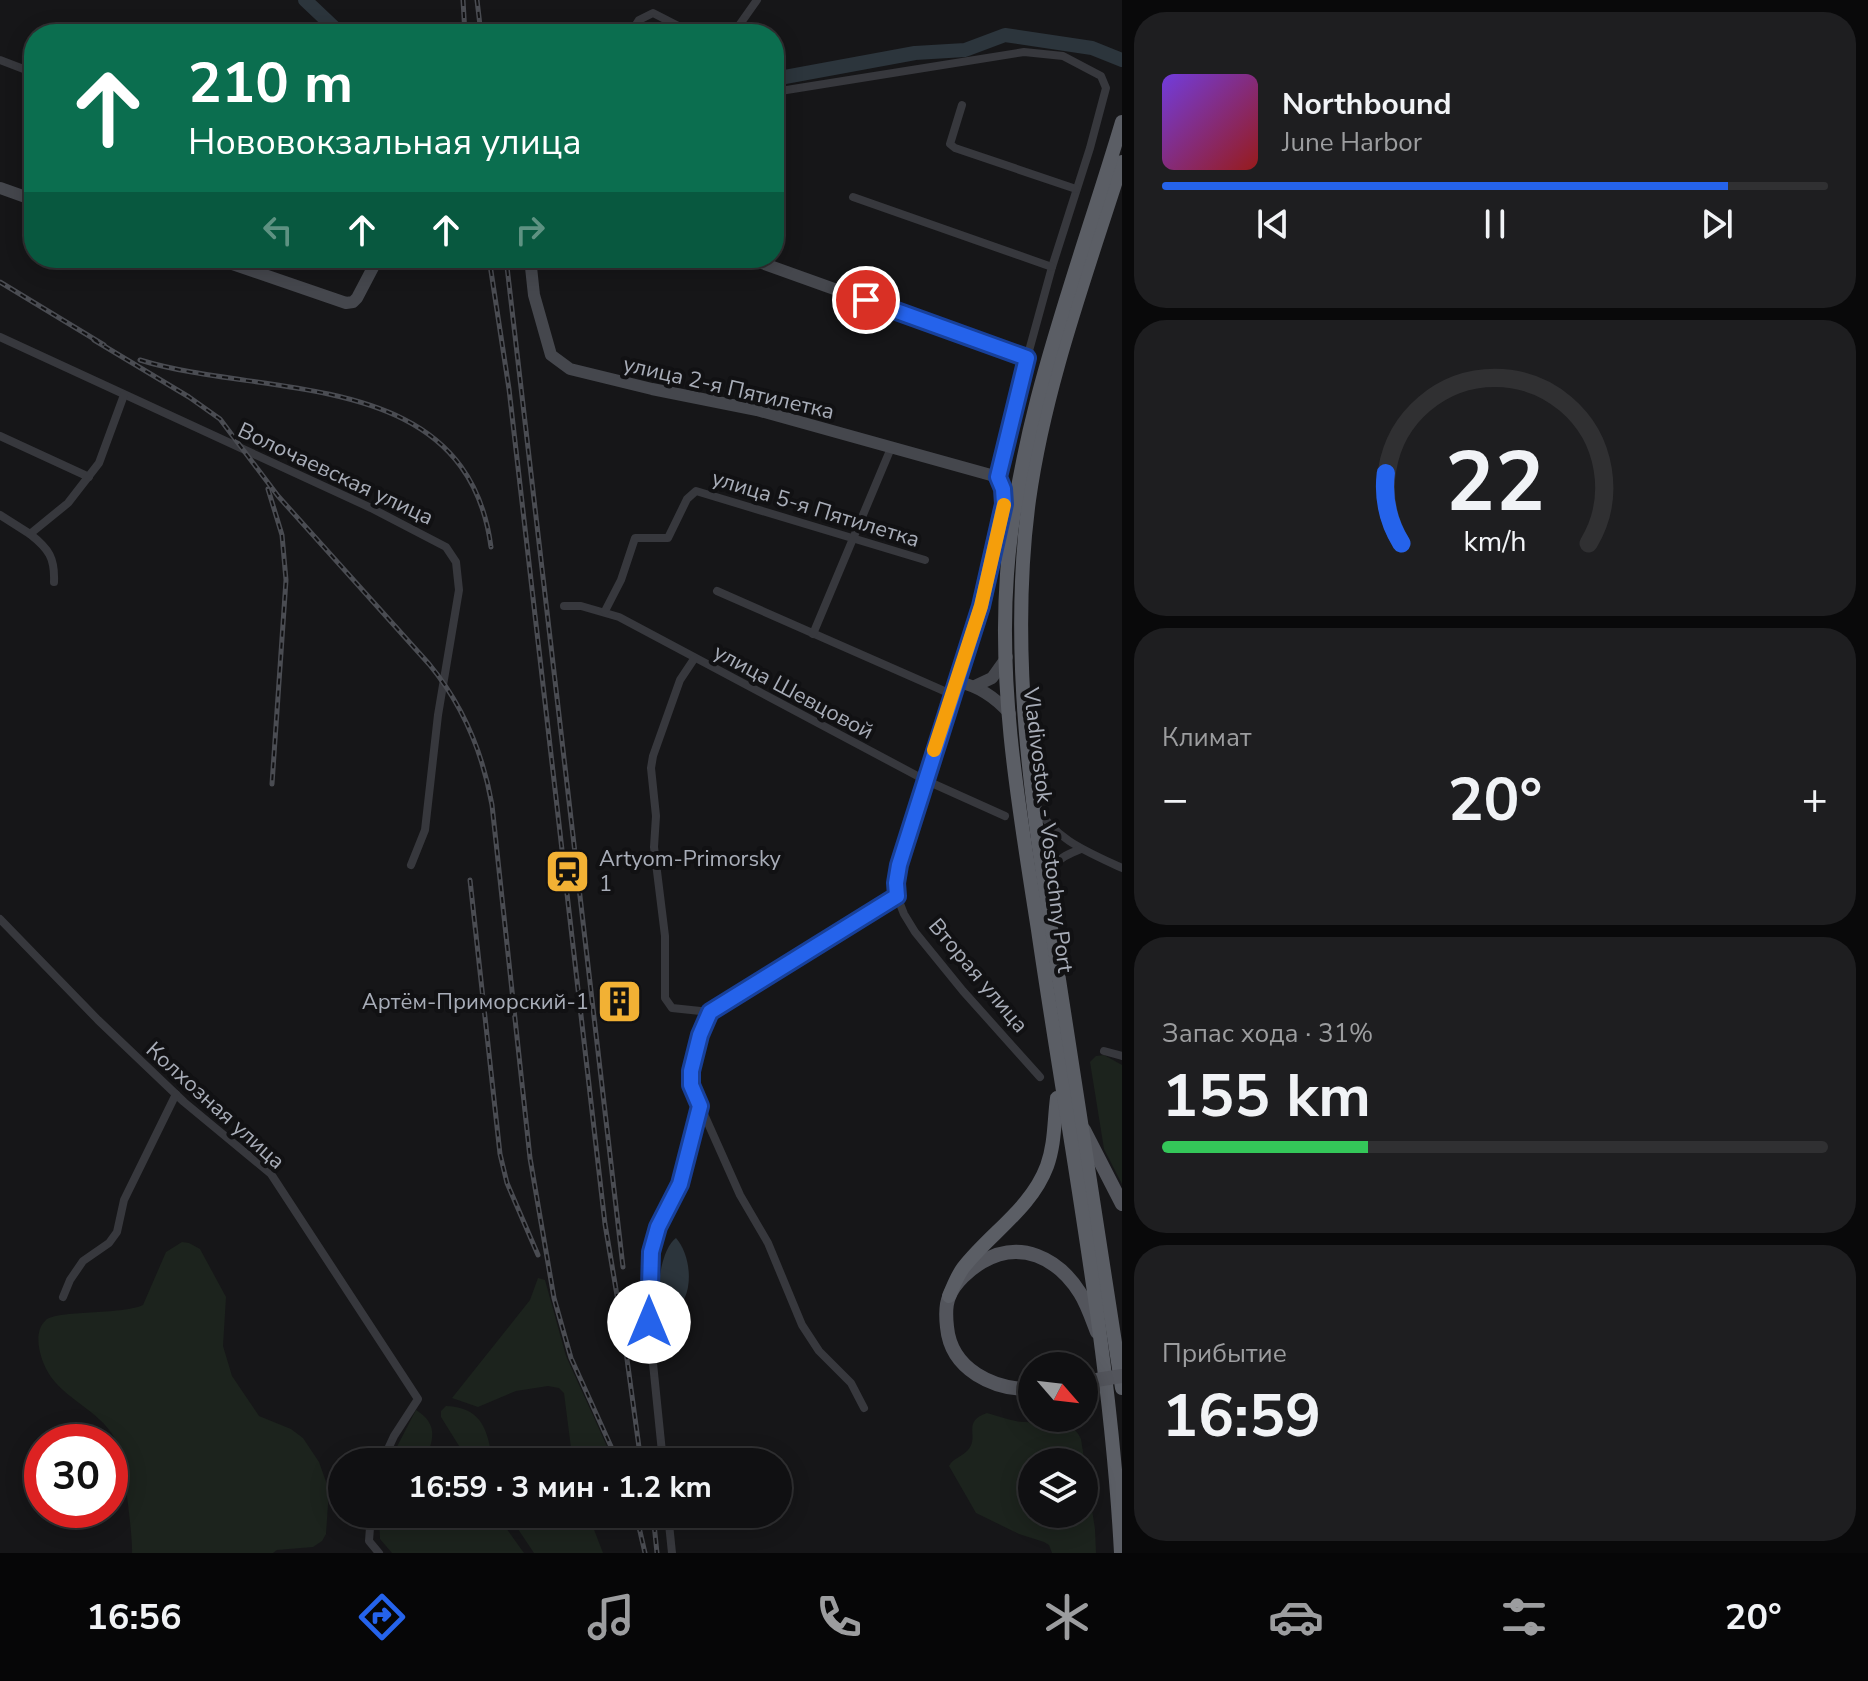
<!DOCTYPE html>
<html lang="ru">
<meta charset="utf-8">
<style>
body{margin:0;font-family:"Nunito Sans",sans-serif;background:#1e1e20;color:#f1f3f6;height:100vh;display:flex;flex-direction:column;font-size:30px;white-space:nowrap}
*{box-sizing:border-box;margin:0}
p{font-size:26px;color:#9c9d9f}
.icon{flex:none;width:44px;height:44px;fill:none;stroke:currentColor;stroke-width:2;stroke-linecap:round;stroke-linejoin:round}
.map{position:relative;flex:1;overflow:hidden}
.drawer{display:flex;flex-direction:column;gap:12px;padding:12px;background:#09090a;width:746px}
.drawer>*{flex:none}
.banner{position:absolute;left:24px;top:24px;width:760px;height:244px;border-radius:32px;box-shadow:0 4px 20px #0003,0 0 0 2px #303032;background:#0b6e4f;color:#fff;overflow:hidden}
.needle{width:52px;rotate:118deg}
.tools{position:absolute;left:1018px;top:1352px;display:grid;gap:16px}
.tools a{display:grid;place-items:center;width:80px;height:80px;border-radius:50%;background:#101012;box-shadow:0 4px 20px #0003,0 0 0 2px #303032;font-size:40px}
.speed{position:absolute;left:24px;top:1424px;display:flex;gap:16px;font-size:40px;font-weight:700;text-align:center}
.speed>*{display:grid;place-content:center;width:104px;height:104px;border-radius:50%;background:#101012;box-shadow:0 4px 20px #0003,0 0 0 2px #303032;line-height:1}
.speed .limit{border:12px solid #d22;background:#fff;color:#111}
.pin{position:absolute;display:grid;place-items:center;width:68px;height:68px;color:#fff;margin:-34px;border:4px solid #fff;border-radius:50%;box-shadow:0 2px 8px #0007}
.me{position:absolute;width:88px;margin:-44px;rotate:0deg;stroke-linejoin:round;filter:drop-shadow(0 0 6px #0008)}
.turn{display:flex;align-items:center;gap:28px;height:168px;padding:0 32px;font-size:36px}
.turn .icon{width:104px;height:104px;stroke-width:2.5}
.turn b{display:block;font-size:56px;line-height:68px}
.lanes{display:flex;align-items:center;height:76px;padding:0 32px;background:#0003;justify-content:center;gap:40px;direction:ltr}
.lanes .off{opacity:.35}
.big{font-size:60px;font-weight:700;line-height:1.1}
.drawer .widget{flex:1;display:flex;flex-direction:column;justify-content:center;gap:12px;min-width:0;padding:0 28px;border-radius:32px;background:#1e1e20}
.drawer .dial{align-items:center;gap:0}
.dial svg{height:208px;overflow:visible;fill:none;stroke:#303032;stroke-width:7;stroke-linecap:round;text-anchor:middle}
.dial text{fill:#f1f3f6;stroke:none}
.song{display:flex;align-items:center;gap:24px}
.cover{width:96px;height:96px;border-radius:12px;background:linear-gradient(135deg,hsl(260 70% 55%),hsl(0 70% 35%))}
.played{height:8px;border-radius:4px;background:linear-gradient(90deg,#2563eb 85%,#303032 85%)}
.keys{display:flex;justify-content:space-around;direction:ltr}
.heat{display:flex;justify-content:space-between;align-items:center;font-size:44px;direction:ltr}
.charge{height:12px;border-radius:6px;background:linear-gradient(90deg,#34c759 31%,#303032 0)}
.trip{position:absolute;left:328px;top:1448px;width:464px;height:80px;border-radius:40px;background:#101012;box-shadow:0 4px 20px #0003,0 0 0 2px #303032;font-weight:700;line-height:80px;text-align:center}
.menu{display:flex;height:128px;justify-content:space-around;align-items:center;background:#060607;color:#9c9d9f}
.menu .icon{width:56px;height:56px}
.menu .current{color:#2563eb}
.menu b{font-size:36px;color:#f1f3f6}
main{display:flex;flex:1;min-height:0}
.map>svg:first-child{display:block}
</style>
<main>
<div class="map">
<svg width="1122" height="1553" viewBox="0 0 1122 1553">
<rect width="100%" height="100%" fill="#161618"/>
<g fill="#1c231d" fill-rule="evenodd">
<path d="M 1104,1055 L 1122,1065 L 1122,1184 L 1104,1149 L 1090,1062 L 1096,1056 Z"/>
<path d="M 182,1242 L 189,1243 L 200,1249 L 226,1297 L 223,1346 L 232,1376 L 259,1416 L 291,1429 L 303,1438 L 319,1462 L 329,1490 L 326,1534 L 322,1541 L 313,1547 L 277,1550 L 273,1553 L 132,1553 C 133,1537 123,1456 117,1443 C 104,1413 69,1402 51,1377 C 41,1363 31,1333 46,1320 C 57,1310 121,1315 143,1305 L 166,1252 Z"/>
<path d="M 538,1278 L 545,1280 L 566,1356 L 610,1453 L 604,1462 L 469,1462 L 441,1417 L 441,1411 L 446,1406 C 474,1407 485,1421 490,1447 L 496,1450 L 555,1451 L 571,1448 L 564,1393 L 559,1388 L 548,1386 L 516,1391 L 478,1407 L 452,1398 L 530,1300 Z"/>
<path d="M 416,1410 C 439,1424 434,1442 423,1462 L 389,1462 Z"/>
<path d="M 987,1413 C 999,1416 1012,1422 1025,1422 C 1047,1424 1070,1415 1081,1439 L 1095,1529 L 1096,1553 L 1052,1553 L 1049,1545 L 1044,1542 L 1019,1534 L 976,1513 L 949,1466 C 953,1458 962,1457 968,1450 C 980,1436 961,1422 987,1413 ZM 1084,1462 L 1084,1514 L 1032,1514 L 1032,1462 Z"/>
<path d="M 379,1514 L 496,1514 L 524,1553 L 392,1553 L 380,1539 Z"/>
<path d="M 508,1514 L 588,1514 L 603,1553 L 534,1553 Z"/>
</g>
<path fill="#2c353c" d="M 676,1238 C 692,1256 696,1300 671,1313 C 650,1303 661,1248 676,1238 Z"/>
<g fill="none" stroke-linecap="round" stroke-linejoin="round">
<g stroke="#2c353c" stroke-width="14">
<path d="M 305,0 L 341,34"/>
<path d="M 774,79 L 915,53 L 965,50 L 1005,35 L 1092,48 L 1122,60"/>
</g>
<g stroke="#37383d" stroke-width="8">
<path d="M 630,34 L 639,20 L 653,13 L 694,34"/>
<path d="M 733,34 L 757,0"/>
<path d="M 0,60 L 34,73"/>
<path d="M 774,92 L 1024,52 L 1063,56 L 1101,76 L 1106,88 L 1090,148 L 1052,267 L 1027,358"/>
<path d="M 962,105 L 950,144 L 955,148 L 1076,189"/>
<path d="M 853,197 L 1052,267"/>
<path d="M 0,337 L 371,508 L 446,547 L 456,562 L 459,590 L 438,715 L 425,830 L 411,865"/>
<path d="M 0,436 L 89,477"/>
<path d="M 0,515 L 30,534"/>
<path d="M 54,582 C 55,558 49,549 30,534 L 68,503 L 99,463 L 124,395"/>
<path d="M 717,591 L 951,694"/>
<path d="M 564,606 L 581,606 L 619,617 L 925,780 L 1005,816"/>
<path d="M 605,611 L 621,580 L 635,538 L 668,538 L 687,499 L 696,491 L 925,560"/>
<path d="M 813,634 L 891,448"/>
<path d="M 694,659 L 680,680 L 653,756 L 651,768 L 656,816 L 654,847 L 665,936 L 665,998 L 672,1008 L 710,1012"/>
<path d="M 956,681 L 899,865 L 897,896 L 904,914 L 915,932 L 963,991 L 1040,1077"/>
<path d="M 1037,806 C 1053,839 1090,853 1122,868"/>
<path d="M 1051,891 C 1052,863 1055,859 1081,849"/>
<path d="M 0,919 L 98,1020 L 184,1102 L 271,1174 L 418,1399 L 394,1436 L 382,1462"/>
<path d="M 1104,1051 L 1122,1056"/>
<path d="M 63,1297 L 70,1280 L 83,1261 L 109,1243 L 117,1232 L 124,1200 L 176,1094"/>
<path d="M 864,1408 L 851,1383 L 819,1351 L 802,1325 L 768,1243 L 740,1195 L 691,1085 L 691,1071 L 696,1050 L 710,1012 L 897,896"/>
<path d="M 663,1462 L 647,1304 L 651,1252 L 658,1227 L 680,1184 L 700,1107"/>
<path d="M 371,1514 L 369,1541 L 379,1553"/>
<path d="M 668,1514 L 672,1553"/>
</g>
<g stroke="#45474d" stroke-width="12">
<path d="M 0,188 L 34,200"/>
<path d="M 215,258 L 346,303 L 353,302 L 357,298 L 378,258"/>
<path d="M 530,258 L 534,295 L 551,355 L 570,369 L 652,389 L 757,410 L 998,477"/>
<path d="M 748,258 L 1027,358 L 998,477"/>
<path d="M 998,477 L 1003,489 L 1004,504 L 981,606 L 956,681 C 979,687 994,696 1010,714"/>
<path d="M 975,686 L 992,678 L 1007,657"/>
</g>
<g stroke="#53555c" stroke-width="14">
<path d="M 1084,1130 L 1122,1204"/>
<path d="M 1032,1389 C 994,1390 951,1370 947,1327 C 946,1318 945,1306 949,1297 C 954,1283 970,1269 982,1262 C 1020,1239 1058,1258 1080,1293 C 1087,1304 1092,1319 1097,1332"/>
</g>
<g stroke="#5b5e65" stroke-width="14">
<path d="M 1122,162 C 1087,273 1045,385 1029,500 C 1007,663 1035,825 1060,986 C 1081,1120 1102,1254 1122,1388"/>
<path d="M 949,1296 C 953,1287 957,1276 963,1268 C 990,1233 1031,1209 1047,1166 C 1055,1144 1054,1121 1057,1098"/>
<path d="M 1121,1553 C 1110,1346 1068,1136 1038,930 C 1020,814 998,693 1007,574 C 1018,419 1078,270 1122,122"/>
</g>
<defs>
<g id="rail">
<path d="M 463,0 L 465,34"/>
<path d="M 477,0 L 481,34"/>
<path d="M 489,258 L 509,389 L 605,1224 L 624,1337 L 641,1462"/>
<path d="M 506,258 L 623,1267"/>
<path d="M 0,282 L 104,345"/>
<path d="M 94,340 L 189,397 L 220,419 L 278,496 L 429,664 C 463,705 483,754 492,805 L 530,1158 L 554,1298 L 571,1358 L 618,1462"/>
<path d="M 140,360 C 266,399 467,366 491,547"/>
<path d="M 268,489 L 282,535 L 286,580 L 272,784"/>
<path d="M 470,880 L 500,1154 L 507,1183 L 538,1255"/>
<path d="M 636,1514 L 645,1553"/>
<path d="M 653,1514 L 657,1553"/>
</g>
</defs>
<use href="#rail" stroke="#4a4c52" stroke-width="5"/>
<use href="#rail" stroke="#111113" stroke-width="2" stroke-dasharray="6" stroke-linecap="butt"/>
<path stroke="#53555c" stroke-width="14" d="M 1084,1382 L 1122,1376"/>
</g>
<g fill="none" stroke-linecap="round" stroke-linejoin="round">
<defs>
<path id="route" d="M 649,1322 L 651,1252 L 658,1227 L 680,1184 L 700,1106 L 691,1085 L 691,1071 L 700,1035 L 710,1012 L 897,896 L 896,883 L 899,865 L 981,606 L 1004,504 L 1003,489 L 998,477 L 1027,358 L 866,300"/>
</defs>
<use href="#route" stroke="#184099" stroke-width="20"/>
<use href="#route" stroke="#2563eb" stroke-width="14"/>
<path stroke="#f59e0b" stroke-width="14" d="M 934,750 L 981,606 L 1004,505"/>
</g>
<defs>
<symbol id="station-square" viewBox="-11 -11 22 22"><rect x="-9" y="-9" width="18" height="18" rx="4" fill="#f2b134" stroke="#111113"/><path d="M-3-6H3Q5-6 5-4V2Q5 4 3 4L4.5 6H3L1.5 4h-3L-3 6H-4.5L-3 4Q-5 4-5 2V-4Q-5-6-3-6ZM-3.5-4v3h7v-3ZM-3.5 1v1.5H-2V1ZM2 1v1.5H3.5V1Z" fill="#111"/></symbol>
<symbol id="building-square" viewBox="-11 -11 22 22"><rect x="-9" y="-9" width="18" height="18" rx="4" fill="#f2b134" stroke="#111113"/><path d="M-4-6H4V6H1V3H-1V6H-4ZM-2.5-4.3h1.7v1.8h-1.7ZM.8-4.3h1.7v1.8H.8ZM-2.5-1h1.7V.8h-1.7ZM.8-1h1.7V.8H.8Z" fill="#111"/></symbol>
</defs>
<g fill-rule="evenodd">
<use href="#station-square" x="542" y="846" width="51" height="51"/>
<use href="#building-square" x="594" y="976" width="51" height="51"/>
</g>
<g text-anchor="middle" stroke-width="8" stroke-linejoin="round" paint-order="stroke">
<g font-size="22" fill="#a8adb8" stroke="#111113">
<text transform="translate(729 387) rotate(13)" y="8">улица 2-я Пятилетка</text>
<text transform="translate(336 473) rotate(25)" y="8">Волочаевская улица</text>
<text transform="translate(816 508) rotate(17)" y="8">улица 5-я Пятилетка</text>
<text transform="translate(794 691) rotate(28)" y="8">улица Шевцовой</text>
<text transform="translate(1049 830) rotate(83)" y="8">Vladivostok - Vostochny Port</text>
<text transform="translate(979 975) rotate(50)" y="8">Вторая улица</text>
<text transform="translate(216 1105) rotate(42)" y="8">Колхозная улица</text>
</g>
<g font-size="22" fill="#a8adb8" stroke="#111113" text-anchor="start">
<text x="599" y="866">Artyom-Primorsky<tspan x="599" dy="25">1</tspan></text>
<text x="589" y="1009" text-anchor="end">Артём-Приморский-1</text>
</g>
</g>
</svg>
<div class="tools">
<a><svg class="needle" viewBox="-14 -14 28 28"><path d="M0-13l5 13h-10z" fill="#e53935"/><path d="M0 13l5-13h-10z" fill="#9c9d9f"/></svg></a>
<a><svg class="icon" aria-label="layers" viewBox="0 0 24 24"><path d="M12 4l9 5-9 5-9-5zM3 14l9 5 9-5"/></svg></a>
</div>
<div class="speed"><div class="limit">30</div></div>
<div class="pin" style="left:866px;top:300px;background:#d93025"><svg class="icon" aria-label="arrive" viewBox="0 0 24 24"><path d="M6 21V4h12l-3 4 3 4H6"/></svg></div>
<svg class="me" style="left:649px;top:1322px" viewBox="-20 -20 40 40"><circle r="19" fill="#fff"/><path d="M0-13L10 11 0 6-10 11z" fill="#2563eb"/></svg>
<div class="trip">16:59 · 3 мин · 1.2 km</div>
<div class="banner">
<div class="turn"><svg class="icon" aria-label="ahead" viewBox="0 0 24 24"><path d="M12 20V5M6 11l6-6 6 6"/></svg><div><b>210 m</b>Нововокзальная улица</div></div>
<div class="lanes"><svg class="icon off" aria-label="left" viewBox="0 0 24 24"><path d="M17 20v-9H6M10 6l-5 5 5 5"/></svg><svg class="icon" aria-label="ahead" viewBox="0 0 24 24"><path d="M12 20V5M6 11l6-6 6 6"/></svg><svg class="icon" aria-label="ahead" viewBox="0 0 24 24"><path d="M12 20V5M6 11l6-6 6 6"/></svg><svg class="icon off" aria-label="right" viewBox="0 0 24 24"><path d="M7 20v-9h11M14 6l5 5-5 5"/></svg></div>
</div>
</div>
<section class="drawer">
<div class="widget">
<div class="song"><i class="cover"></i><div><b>Northbound</b><p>June Harbor</p></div></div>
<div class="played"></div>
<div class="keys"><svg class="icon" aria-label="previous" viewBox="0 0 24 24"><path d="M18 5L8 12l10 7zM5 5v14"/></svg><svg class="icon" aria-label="pause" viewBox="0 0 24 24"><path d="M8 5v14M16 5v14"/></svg><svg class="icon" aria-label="next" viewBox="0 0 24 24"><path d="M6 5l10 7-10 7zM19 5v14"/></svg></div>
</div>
<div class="widget dial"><svg viewBox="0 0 100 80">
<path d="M14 69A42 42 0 1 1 86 69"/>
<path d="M14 69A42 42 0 0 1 8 42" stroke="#2563eb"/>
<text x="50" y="56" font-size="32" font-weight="700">22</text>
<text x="50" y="72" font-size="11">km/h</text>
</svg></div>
<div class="widget"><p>Климат</p>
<div class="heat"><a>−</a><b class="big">20°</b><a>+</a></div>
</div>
<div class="widget"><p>Запас хода · 31%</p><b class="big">155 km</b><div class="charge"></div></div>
<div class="widget"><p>Прибытие</p><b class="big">16:59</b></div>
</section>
</main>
<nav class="menu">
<b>16:56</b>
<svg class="icon current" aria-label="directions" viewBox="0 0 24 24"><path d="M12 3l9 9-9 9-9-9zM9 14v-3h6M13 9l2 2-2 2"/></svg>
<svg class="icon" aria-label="music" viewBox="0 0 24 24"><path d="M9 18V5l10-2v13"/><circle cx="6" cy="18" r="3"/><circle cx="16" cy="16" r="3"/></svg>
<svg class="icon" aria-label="phone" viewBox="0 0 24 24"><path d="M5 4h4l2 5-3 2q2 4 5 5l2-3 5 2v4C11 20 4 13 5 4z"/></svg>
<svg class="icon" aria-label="climate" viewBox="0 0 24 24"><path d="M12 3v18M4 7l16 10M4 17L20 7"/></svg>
<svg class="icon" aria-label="car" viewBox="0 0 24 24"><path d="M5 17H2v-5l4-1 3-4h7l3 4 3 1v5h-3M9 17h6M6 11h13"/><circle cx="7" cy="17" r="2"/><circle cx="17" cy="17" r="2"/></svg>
<svg class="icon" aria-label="filters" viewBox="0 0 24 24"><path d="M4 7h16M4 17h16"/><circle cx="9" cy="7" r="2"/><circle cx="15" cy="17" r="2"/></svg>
<b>20°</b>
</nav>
